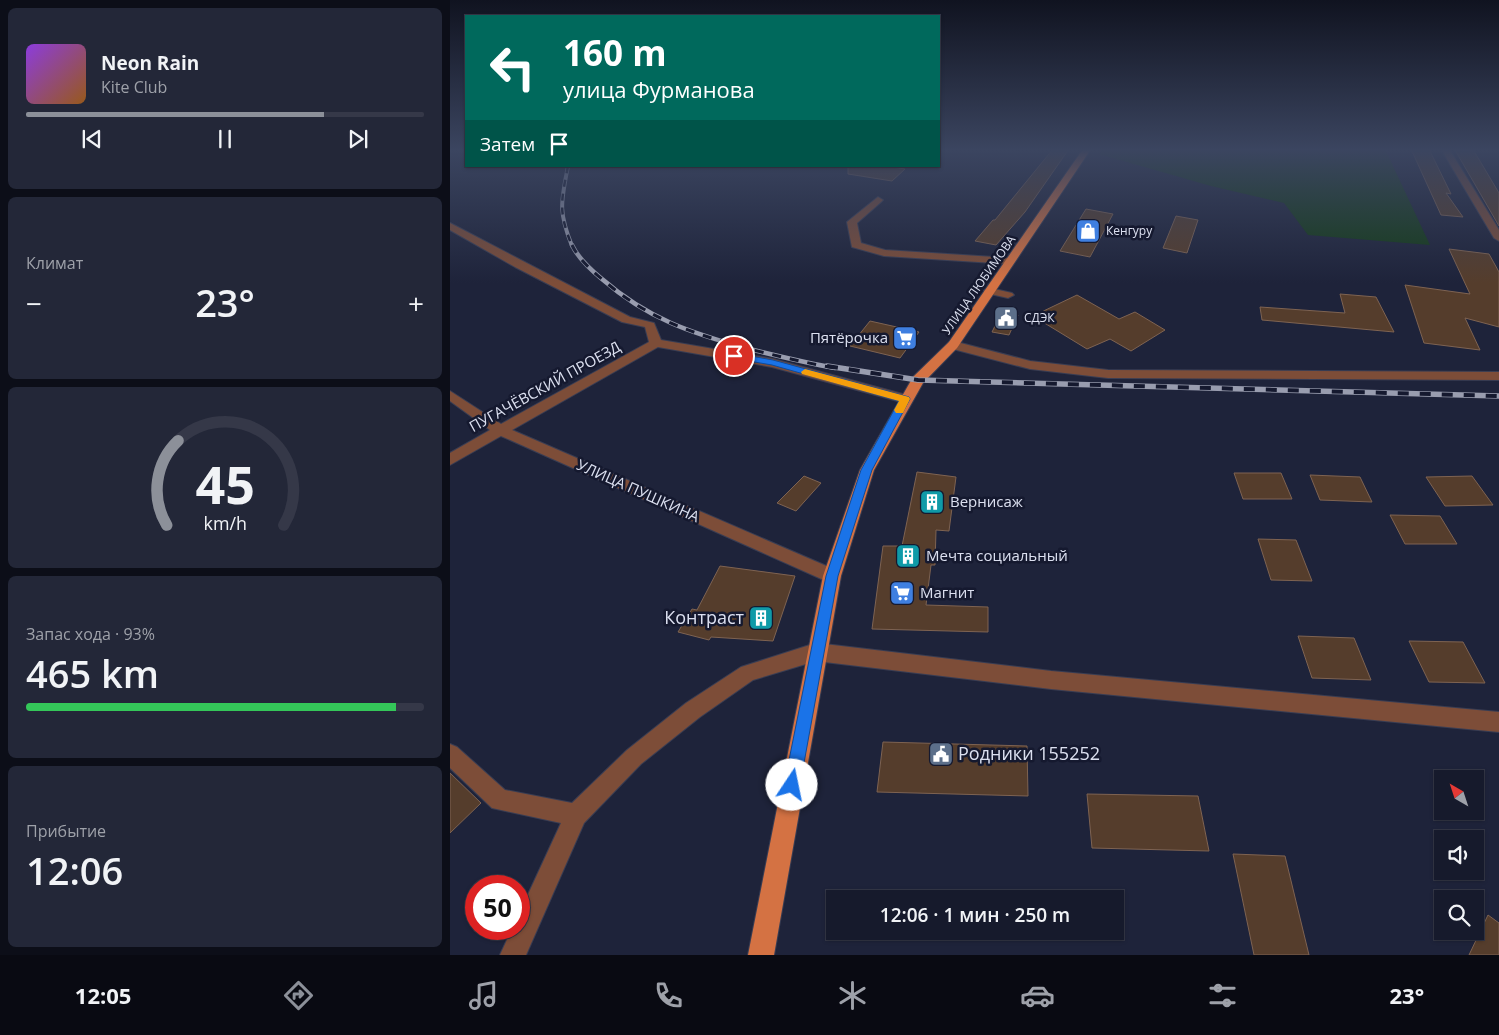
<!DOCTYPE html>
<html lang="ru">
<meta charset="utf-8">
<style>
body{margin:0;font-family:"Open Sans",sans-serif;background:#232738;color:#f1f3f6;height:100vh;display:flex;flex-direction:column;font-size:19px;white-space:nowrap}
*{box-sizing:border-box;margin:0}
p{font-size:16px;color:#9ea1a9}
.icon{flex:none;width:28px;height:28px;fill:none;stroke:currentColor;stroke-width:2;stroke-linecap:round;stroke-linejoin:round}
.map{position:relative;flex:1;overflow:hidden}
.side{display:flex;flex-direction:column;gap:8px;padding:8px;background:#0c0e18;width:450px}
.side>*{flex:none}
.top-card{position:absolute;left:15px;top:15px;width:475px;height:152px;border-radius:0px;box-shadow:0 1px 4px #0004,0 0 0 1px #353848;background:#00695c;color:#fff;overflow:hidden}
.needle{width:32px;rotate:321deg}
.controls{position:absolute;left:984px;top:770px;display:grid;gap:10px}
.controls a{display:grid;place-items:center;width:50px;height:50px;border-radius:0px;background:#161a2c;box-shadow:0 1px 4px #0004,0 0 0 1px #353848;font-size:25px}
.speed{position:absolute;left:15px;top:875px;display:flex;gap:10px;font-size:25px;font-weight:700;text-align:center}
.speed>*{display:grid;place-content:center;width:65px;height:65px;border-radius:50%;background:#161a2c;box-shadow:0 1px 4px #0004,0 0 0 1px #353848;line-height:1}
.speed .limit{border:8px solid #d22;background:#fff;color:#111}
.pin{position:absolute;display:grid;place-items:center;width:42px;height:42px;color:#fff;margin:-21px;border:2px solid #fff;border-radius:50%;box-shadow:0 1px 5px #0007}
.me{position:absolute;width:55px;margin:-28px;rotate:11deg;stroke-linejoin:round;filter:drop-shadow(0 0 4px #0008)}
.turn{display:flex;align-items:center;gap:18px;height:105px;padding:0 15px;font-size:22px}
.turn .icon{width:65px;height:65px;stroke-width:2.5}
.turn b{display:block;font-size:35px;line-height:42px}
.then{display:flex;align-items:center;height:48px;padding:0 15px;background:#0003;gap:10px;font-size:19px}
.big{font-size:38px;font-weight:600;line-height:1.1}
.side .card{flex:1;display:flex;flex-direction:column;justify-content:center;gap:8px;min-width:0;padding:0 18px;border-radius:8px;background:#232738}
.side .dial{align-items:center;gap:0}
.dial svg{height:130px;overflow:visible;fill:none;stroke:#353848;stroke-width:7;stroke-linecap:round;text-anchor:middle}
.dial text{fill:#f1f3f6;stroke:none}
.song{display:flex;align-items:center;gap:15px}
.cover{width:60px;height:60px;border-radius:8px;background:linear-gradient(135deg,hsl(270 70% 55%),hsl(30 70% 35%))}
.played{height:5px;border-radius:2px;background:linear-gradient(90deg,#8c9099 75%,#353848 75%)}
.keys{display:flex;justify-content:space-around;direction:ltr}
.heat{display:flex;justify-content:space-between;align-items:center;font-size:28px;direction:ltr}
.charge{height:8px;border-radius:4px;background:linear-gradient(90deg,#34c759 93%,#353848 0)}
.trip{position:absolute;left:376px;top:890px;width:298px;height:50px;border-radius:0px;background:#161a2c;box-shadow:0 1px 4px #0004,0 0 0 1px #353848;font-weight:600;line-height:50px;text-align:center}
.tab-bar{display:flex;height:80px;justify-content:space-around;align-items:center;background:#090a12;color:#9ea1a9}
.tab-bar .icon{width:35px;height:35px}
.tab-bar .current{color:#8c9099}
.tab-bar b{font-size:22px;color:#f1f3f6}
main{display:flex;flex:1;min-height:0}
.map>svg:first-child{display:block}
</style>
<main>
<section class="side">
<div class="card">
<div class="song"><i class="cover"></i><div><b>Neon Rain</b><p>Kite Club</p></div></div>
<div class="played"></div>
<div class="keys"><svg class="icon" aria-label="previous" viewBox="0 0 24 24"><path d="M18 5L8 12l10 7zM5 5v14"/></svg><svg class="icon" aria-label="pause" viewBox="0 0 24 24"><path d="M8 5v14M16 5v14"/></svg><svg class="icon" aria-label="next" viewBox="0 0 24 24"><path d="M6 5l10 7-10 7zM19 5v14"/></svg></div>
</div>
<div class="card"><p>Климат</p>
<div class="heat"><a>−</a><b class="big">23°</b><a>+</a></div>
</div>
<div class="card dial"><svg viewBox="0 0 100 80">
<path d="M14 69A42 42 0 1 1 86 69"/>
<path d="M14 69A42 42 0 0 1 21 17" stroke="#8c9099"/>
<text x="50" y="56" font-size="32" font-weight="700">45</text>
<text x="50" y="72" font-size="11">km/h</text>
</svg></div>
<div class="card"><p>Запас хода · 93%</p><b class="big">465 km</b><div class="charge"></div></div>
<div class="card"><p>Прибытие</p><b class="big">12:06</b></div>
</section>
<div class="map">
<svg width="1049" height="955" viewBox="0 0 1049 955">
<rect width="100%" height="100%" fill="#1e233a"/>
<path fill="#143b17" d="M 652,149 L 935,149 L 980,245 L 858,235 L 834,203 L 761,186 L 649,154 Z"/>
<g fill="#553d2c" stroke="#7e6352">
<path d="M 603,149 L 619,149 L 575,212 L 546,245 L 525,241 L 543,220 L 545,220 Z"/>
<path d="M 961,149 L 979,149 L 1001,194 L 996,193 L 1013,217 L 991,215 Z"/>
<path d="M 1005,150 L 1024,151 L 1049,193 L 1049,226 Z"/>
<path d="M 398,166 L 438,166 L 455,169 L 442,181 L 398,174 Z"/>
<path d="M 636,209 L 663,214 L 640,257 L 610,251 Z"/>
<path d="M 726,216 L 748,220 L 737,253 L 713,248 Z"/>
<path d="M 999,249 L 1039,254 L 1049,272 L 1049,327 L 1015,318 L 1030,350 L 974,343 L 955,285 L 1020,294 Z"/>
<path d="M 890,294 L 926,297 L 944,332 L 812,320 L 810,307 L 895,313 Z"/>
<path d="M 627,295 L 669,319 L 685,312 L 715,330 L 681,351 L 660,339 L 637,349 L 583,316 Z"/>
<path d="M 552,312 L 568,315 L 559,335 L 542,332 Z"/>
<path d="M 420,321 L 469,332 L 450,358 L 400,346 Z"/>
<path d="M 467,472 L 506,477 L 499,531 L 486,530 L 485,565 L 481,565 L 476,605 L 538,607 L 538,632 L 422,629 L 433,546 L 452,546 Z"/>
<path d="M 784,473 L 831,473 L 842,499 L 793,499 Z"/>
<path d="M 860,475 L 910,477 L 922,502 L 870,500 Z"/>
<path d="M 354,476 L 371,483 L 346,511 L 327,503 Z"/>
<path d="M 1022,476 L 1043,505 L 995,506 L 976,477 Z"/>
<path d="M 940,515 L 990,516 L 1007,544 L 955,544 Z"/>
<path d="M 808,539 L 846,540 L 862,581 L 821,580 Z"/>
<path d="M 270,566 L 345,576 L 323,641 L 261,637 L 259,640 L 228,632 L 242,609 L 247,610 Z"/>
<path d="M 848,636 L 904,638 L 921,680 L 862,678 Z"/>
<path d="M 959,641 L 1013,642 L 1035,683 L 979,682 Z"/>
<path d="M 433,742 L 577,746 L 578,796 L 427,792 Z"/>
<path d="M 0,773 L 31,803 L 0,833 Z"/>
<path d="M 637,794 L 748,796 L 759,851 L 642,848 Z"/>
<path d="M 783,854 L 835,856 L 859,955 L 804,955 Z"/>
<path d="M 1038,915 L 1049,923 L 1049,955 L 1019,955 Z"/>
</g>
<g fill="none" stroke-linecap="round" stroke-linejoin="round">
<defs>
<g id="minor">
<path d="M 991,149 L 999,149 L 1049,230 L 1049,241 L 1044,238 Z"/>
<path d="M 428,197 L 433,200 L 431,202 L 407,223 L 411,243 L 435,250 L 560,258 L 565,261 L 560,264 L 434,256 L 402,247 L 397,222 Z"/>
<path d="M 0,223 L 180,317 L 204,323 L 211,340 L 323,359 L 460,396 L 462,399 L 460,402 L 455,403 L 322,367 L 208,347 L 62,430 L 388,571 L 391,576 L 388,581 L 382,583 L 376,581 L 51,436 L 0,465 L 0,453 L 40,430 L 0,401 L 0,391 L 51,424 L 199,342 L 195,327 L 172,322 L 65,267 L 0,230 Z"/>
<path d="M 540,288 L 562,293 L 564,295 L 558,298 L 536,293 L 534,291 L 536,289 Z"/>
<path d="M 503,341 L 580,361 L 658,370 L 1049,372 L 1049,380 L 658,378 L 580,369 L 499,348 L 497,345 L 499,342 Z"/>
<path d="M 366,643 L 601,671 L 1049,712 L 1049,732 L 601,689 L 366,661 L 303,680 L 250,717 L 191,764 L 134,823 L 76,955 L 50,955 L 62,929 L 69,929 L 69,914 L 111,823 L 42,808 L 0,768 L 0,744 L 7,747 L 55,790 L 122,803 L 177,750 L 236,703 L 291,667 Z"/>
</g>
<path id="major" d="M 633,149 L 641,149 L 507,348 L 473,383 L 424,470 L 391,576 L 324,955 L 298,955 L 373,576 L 410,470 L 463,377 L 499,342 Z"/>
</defs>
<use href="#minor" stroke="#393d53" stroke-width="2"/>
<use href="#major" stroke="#393d53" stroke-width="2"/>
<use href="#minor" fill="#7d4d38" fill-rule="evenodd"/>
<use href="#major" fill="#d47243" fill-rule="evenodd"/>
<defs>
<path id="rail-far2" d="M 118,166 C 111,202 108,211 122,246"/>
<path id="rail-far1" d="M 122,245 C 128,258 141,270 152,279 C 198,319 241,333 299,349 C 328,356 356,363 385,368"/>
<path id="rail" d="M 377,366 L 468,380 L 1049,396"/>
</defs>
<use href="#rail-far2" stroke="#999daf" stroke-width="4"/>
<use href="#rail-far1" stroke="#999daf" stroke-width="4.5"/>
<use href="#rail" stroke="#999daf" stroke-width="5.5"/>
<use href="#rail-far2" stroke="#15192f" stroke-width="2.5" stroke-dasharray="7" stroke-linecap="butt"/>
<use href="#rail-far1" stroke="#15192f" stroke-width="3" stroke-dasharray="9" stroke-linecap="butt"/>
<use href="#rail" stroke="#15192f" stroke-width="4" stroke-dasharray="11" stroke-linecap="butt"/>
</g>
<linearGradient id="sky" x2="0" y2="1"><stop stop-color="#101320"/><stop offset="0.53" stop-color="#3b4560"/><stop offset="1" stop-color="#3b4560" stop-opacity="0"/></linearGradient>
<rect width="1049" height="283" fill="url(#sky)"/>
<path fill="#1a73e8" stroke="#114b97" d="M 284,353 L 323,360 L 459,397 L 460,399 L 422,470 L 388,576 L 350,785 L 348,791 L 342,793 L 336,791 L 334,785 L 376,576 L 411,470 L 449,401 L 322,365 L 281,358 L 281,354 Z"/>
<path fill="#f59e0b" d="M 355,369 L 459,397 L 460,399 L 453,413 L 446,413 L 444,410 L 449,401 L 352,374 L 351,372 Z"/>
<defs>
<symbol id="shop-square" viewBox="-11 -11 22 22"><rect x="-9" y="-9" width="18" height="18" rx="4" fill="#3f7fe0" stroke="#15192f"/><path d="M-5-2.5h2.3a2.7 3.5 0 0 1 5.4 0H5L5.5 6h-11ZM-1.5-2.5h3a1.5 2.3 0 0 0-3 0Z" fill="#fff"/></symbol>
<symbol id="civic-square" viewBox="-11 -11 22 22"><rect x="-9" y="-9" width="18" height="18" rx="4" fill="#5c6f8a" stroke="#15192f"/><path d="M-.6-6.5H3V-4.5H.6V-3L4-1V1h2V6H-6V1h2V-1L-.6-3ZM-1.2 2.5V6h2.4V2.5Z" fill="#fff"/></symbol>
<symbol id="supermarket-square" viewBox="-11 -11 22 22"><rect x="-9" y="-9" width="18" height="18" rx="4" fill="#3f7fe0" stroke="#15192f"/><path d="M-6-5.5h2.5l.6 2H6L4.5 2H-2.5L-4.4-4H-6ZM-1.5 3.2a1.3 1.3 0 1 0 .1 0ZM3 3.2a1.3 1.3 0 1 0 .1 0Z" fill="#fff"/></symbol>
<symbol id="building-square" viewBox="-11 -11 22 22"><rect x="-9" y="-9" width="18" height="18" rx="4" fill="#0f9aa8" stroke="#15192f"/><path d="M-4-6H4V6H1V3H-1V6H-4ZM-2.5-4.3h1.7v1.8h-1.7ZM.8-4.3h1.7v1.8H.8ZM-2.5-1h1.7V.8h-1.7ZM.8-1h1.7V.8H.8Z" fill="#fff"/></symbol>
</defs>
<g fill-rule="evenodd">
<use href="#shop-square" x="624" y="217" width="28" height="28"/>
<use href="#civic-square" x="542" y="304" width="28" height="28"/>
<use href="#supermarket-square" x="441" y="324" width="28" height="28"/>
<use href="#building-square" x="468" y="488" width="28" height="28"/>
<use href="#building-square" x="444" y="542" width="28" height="28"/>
<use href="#supermarket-square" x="438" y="579" width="28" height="28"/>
<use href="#building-square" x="297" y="604" width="28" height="28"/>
<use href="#civic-square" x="477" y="740" width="28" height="28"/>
</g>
<g text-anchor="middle" stroke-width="5" stroke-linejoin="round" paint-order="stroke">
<g font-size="12" fill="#dce0f0" stroke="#15192f" text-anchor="start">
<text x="656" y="235">Кенгуру</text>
<text x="574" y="322">СДЭК</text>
</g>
<g font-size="12" fill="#dce0f0" stroke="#15192f">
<text transform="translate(529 285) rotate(-55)" y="4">УЛИЦА ЛЮБИМОВА</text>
</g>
<g font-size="15" fill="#dce0f0" stroke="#15192f" text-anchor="start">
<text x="438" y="343" text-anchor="end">Пятёрочка</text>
<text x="500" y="507">Вернисаж</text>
<text x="476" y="561">Мечта социальный</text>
<text x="470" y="598">Магнит</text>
</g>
<g font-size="15" fill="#dce0f0" stroke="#15192f">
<text transform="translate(95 387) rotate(-29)" y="5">ПУГАЧЁВСКИЙ ПРОЕЗД</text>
<text transform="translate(188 491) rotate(24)" y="5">УЛИЦА ПУШКИНА</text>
</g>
<g font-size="18" fill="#dce0f0" stroke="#15192f" text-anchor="end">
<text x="294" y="624">Контраст</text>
<text x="508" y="760" text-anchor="start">Родники 155252</text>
</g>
</g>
</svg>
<div class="controls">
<a><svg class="needle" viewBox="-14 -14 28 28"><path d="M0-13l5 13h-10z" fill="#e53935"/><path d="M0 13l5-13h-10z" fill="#9ea1a9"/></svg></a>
<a><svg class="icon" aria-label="sound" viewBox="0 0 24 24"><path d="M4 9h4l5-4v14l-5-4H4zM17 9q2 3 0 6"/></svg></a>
<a><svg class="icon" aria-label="search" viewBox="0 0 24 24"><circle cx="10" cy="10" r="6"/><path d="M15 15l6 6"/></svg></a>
</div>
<div class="speed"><div class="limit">50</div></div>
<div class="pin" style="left:284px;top:356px;background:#d93025"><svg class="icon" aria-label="arrive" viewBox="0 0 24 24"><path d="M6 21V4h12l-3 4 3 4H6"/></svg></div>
<svg class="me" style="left:342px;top:785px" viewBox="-20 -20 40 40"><circle r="19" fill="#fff"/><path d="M0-13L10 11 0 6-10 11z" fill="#1a73e8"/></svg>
<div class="trip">12:06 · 1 мин · 250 m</div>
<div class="top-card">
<div class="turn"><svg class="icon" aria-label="left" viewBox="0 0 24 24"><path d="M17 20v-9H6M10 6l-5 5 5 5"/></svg><div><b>160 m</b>улица Фурманова</div></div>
<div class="then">Затем<svg class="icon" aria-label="arrive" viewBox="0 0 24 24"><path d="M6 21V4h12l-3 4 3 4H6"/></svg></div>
</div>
</div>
</main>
<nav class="tab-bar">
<b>12:05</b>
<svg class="icon current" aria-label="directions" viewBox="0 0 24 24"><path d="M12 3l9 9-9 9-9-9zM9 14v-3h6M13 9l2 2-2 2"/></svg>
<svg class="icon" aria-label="music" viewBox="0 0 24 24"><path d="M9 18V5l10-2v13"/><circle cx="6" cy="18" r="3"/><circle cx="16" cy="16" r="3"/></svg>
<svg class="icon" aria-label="phone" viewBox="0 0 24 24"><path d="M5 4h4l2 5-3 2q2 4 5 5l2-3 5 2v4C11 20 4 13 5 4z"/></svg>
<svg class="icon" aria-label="climate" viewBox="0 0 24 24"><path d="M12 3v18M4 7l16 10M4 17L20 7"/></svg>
<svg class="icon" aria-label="car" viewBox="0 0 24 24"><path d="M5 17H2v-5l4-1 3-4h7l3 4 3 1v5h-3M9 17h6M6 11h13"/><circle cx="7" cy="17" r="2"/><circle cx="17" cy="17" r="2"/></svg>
<svg class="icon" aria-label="filters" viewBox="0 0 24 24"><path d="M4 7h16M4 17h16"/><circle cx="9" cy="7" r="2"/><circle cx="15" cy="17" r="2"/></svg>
<b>23°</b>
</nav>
